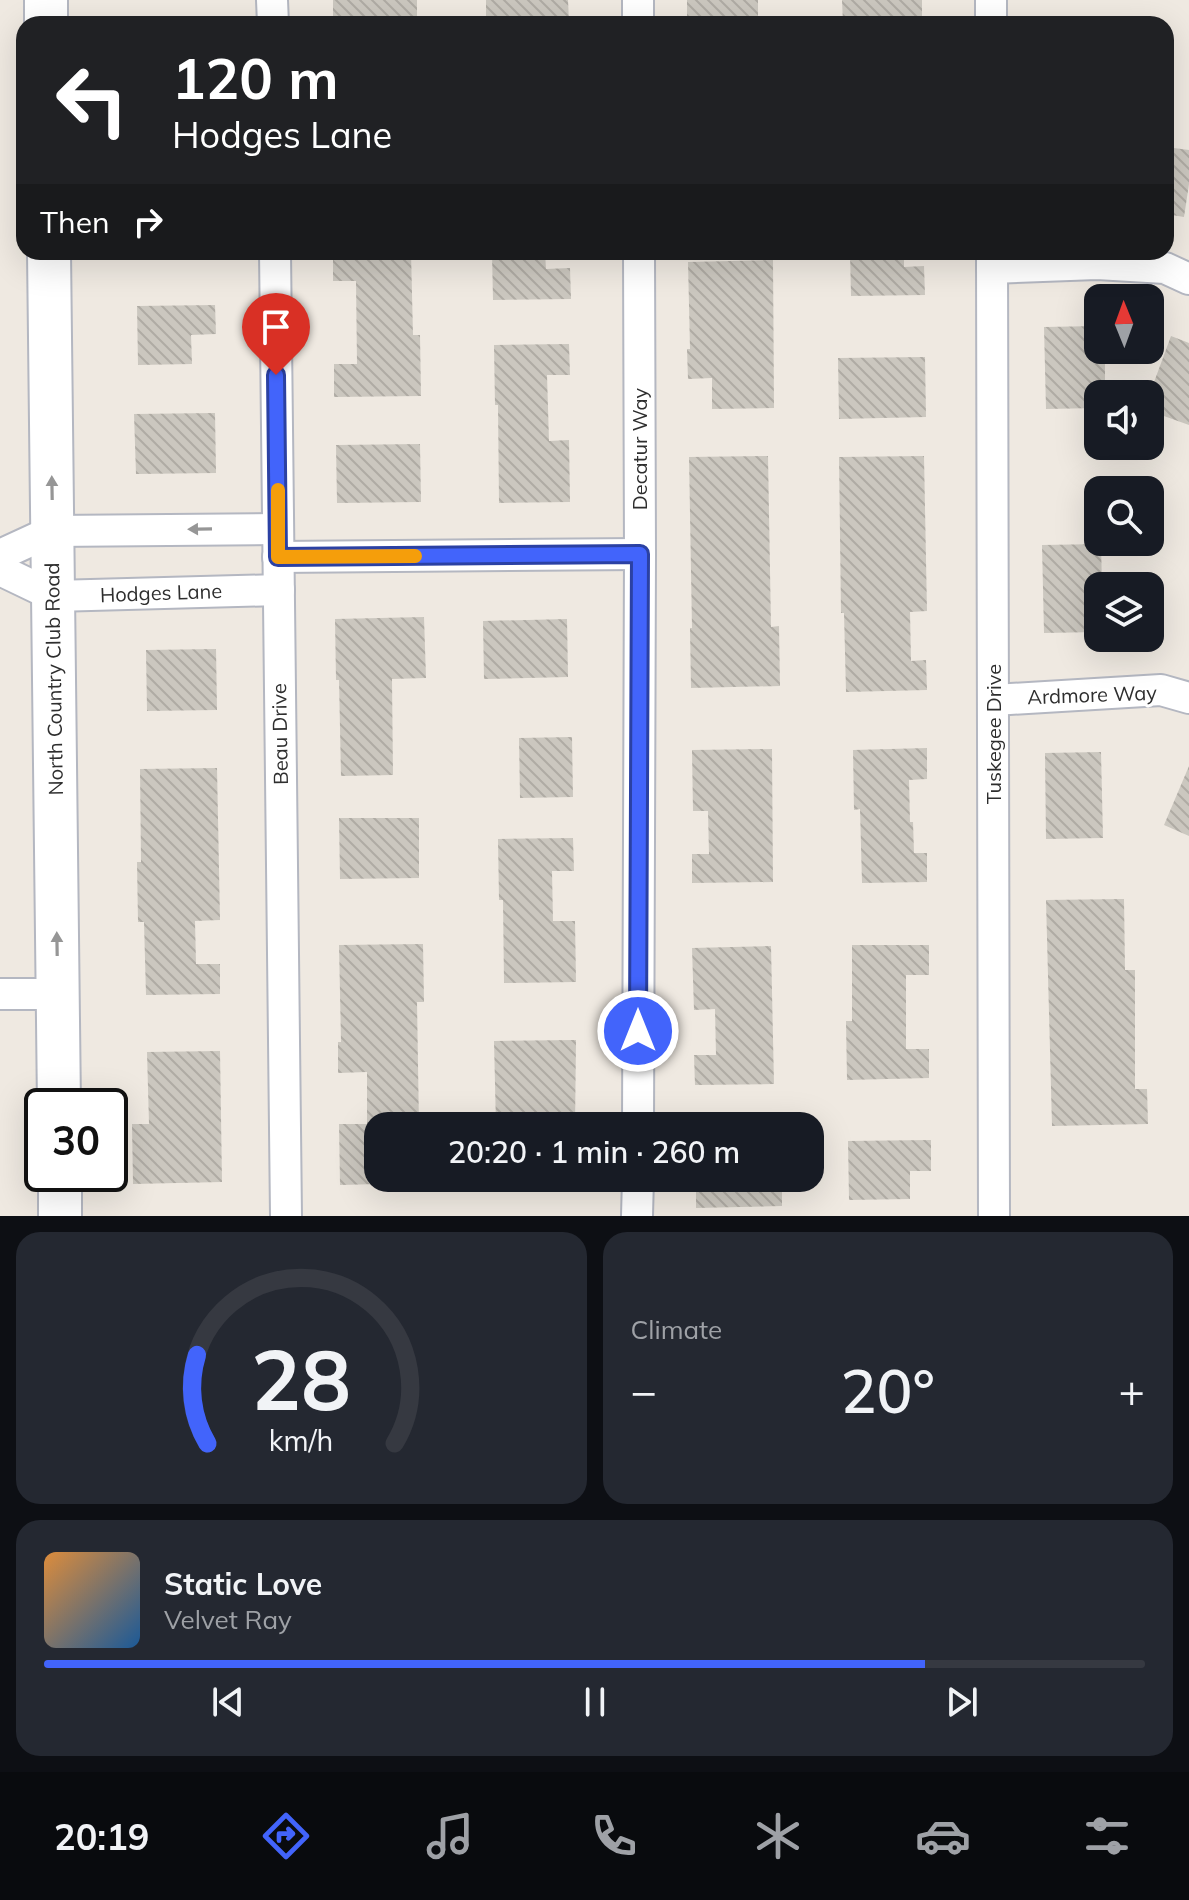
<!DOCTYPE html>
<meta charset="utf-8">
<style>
body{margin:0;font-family:Mulish,sans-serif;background:#242831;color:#f1f3f6;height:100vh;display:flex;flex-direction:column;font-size:30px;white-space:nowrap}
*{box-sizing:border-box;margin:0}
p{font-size:26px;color:#9ea1a6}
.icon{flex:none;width:44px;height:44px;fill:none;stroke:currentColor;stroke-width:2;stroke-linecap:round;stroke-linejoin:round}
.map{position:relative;height:1216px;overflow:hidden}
.panel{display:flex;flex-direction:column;gap:16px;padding:16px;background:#0d0f14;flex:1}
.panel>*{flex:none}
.banner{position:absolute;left:16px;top:16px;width:1158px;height:244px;border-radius:24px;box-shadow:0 8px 32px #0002;background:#202124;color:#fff;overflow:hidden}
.needle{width:52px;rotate:359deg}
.fabs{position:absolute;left:1084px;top:284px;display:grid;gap:16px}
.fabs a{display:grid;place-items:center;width:80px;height:80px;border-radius:16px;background:#171b24;box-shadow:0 8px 32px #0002;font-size:40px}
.speed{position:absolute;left:24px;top:1088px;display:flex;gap:16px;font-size:40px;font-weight:700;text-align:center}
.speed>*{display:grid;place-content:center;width:104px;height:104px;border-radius:50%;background:#171b24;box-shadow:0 8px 32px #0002;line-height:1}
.speed .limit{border:4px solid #111;border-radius:12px;background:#fff;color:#111}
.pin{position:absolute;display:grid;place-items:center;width:68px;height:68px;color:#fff;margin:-82px -34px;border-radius:50% 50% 50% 0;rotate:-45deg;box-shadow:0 0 8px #0007}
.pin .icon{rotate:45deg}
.me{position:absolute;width:88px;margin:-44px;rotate:0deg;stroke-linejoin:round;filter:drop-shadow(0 0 6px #0008)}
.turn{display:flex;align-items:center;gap:28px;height:168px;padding:0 24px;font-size:36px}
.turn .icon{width:104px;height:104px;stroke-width:2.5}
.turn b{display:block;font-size:56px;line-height:68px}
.then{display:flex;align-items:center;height:76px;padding:0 24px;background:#0003;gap:16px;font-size:30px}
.big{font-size:60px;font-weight:600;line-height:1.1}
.panel .tile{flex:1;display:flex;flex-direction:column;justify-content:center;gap:12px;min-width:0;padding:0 28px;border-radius:24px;background:#242831}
.panel .dial{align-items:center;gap:0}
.dial svg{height:208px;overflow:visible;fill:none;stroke:#363941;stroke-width:7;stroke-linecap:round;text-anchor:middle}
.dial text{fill:#f1f3f6;stroke:none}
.song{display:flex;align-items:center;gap:24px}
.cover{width:96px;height:96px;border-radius:12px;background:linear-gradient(135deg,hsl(30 70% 55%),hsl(210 70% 35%))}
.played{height:8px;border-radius:4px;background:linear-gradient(90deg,#4264fb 80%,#363941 80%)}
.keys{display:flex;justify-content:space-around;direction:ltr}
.heat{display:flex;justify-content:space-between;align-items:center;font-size:44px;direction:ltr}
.panel .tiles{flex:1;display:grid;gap:16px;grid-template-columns:1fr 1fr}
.tile:last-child{grid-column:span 2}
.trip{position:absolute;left:364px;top:1112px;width:460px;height:80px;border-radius:24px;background:#171b24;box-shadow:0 8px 32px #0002;font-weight:600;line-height:80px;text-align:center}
.dock{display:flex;height:128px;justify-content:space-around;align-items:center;background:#090b0e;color:#9ea1a6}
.dock .icon{width:56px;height:56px}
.dock .current{color:#4264fb}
.dock b{font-size:36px;color:#f1f3f6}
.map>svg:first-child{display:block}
</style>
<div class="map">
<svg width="1189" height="1216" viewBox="0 0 1189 1216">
<defs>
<pattern id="building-back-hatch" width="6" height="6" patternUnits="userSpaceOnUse" patternTransform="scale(2)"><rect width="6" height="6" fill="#cbc7bf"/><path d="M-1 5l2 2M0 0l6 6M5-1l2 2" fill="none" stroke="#afaba4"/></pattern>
</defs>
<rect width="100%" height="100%" fill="#efe9e1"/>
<g fill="url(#building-back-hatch)">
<path d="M 333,0 L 417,0 L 417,23 L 333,24 Z"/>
<path d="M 486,0 L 568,0 L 569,22 L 486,23 Z"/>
<rect x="687" y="0" width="71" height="24"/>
<path d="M 842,0 L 922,0 L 922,24 L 843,24 Z"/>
<path d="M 1166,147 L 1189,150 L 1189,184 L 1184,217 L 1166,214 Z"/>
<path d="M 333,252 L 411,252 L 413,335 L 420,335 L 421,396 L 334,397 L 334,364 L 357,364 L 356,281 L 333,281 Z"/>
<path d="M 492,252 L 545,252 L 546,269 L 570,268 L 571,299 L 493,300 Z"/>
<path d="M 850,252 L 904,252 L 904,267 L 924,266 L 925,295 L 851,296 Z"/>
<path d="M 773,260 L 774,408 L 712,409 L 712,378 L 688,379 L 687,349 L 690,349 L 688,262 Z"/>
<path d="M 215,305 L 216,334 L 191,335 L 192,364 L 138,365 L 137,306 Z"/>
<path d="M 1098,326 L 1098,350 L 1105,350 L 1105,394 L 1098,394 L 1098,408 L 1046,409 L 1044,327 Z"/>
<path d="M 1171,336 L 1189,343 L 1189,425 L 1150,411 L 1150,393 Z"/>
<path d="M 569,344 L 570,375 L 547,375 L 549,441 L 569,440 L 570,502 L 499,503 L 498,405 L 495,405 L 494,345 Z"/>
<path d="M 925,357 L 926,417 L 839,419 L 838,358 Z"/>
<path d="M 215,413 L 216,473 L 136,474 L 134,414 Z"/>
<path d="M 420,444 L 421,502 L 337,503 L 336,445 Z"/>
<path d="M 768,456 L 771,627 L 779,626 L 780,686 L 691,688 L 690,628 L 692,628 L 689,457 Z"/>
<path d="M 924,456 L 927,611 L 910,612 L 911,661 L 926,660 L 927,690 L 846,692 L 844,613 L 841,613 L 839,457 Z"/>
<path d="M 1101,544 L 1102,586 L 1098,586 L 1098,632 L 1044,633 L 1042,545 Z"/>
<path d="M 424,617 L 426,678 L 392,679 L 393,775 L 341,776 L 339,680 L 336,680 L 335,619 Z"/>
<path d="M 567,619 L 568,677 L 484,679 L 483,621 Z"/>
<path d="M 216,649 L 217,710 L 147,711 L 146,650 Z"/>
<path d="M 572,737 L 573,797 L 520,798 L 519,738 Z"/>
<path d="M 927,748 L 927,779 L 909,780 L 910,822 L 913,822 L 914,853 L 927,853 L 927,882 L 862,883 L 860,809 L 854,810 L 853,750 Z"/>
<path d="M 772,749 L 773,882 L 692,883 L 692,854 L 709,854 L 708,811 L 693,811 L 692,750 Z"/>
<path d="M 1101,752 L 1103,838 L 1046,839 L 1045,753 Z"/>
<path d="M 1189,766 L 1189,836 L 1164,825 Z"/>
<path d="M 217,768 L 220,920 L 195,921 L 196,964 L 220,964 L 220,994 L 146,995 L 144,922 L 138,922 L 137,862 L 141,862 L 140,769 Z"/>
<path d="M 339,818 L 419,818 L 419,878 L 340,879 Z"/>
<path d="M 573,838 L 574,871 L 552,871 L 553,921 L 575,921 L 576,982 L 504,983 L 503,900 L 499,900 L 498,839 Z"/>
<path d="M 1124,899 L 1125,970 L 1135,970 L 1135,1089 L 1147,1089 L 1148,1124 L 1052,1126 L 1046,900 Z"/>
<path d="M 423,944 L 424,1002 L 417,1002 L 419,1126 L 378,1126 L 378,1184 L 340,1185 L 339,1124 L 367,1124 L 367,1072 L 338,1073 L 338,1042 L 341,1042 L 339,945 Z"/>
<path d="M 852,945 L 929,945 L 929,975 L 906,975 L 906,1049 L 929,1049 L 929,1078 L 847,1080 L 846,1021 L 852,1021 Z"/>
<path d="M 771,946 L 774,1084 L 695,1085 L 694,1055 L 716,1055 L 715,1009 L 694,1010 L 692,948 Z"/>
<path d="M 576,1040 L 575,1126 L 496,1126 L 494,1041 Z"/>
<path d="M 220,1051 L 222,1182 L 133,1184 L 132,1124 L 149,1124 L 147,1052 Z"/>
<path d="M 931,1140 L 931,1171 L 910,1171 L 910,1199 L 849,1200 L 848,1141 Z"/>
<path d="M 696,1178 L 782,1178 L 782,1206 L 696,1208 Z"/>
</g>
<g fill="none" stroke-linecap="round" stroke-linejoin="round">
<defs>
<g id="street">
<path d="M 272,0 L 273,24"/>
<path d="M 638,0 L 638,24"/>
<path d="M 991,0 L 991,24"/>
<path d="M 275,252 L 286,1216"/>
<path d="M 992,252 L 994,1216"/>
<path d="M 992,268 L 1097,264 L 1165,268 L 1189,279"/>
<path d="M 0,555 L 52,531 L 278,529"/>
<path d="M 278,557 L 640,554"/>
<path d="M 0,570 L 54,596 L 279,590"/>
<path d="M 994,700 L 1161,690 L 1189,698"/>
<path d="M 0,994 L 58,994"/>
<path d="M 638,1126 L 640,554 L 639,252"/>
<path d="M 637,1216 L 638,1178"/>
</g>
<g id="secondary">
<path d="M 46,0 L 46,24"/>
<path d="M 49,252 L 59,1106"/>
<path d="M 60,1174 L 60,1216"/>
</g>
</defs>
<use href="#street" stroke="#b4b7c1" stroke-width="34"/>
<use href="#secondary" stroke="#b4b7c1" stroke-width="46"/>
<use href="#street" stroke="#fff" stroke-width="30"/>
<use href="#secondary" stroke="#fff" stroke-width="42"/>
</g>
<defs><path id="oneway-solid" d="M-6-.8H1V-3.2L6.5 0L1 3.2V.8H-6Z" transform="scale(2)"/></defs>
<g fill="#969696">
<use href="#oneway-solid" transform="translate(52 488) rotate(-91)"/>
<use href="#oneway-solid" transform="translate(200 529) rotate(179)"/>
<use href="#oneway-solid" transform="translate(57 944) rotate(-91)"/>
</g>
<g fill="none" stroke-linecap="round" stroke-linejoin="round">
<defs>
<path id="route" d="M 276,375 L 278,557 L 640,554 L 638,1031"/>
</defs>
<use href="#route" stroke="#2b41a3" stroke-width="20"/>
<use href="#route" stroke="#4264fb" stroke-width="14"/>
<path stroke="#f59e0b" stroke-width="14" d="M 278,490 L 278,557 L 415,556"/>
</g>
<g text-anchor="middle" stroke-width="6" stroke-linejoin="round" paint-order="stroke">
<g font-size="20" fill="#2e2e2e" stroke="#fff">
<text transform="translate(640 449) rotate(-90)" y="7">Decatur Way</text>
<text transform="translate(161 593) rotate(-2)" y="7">Hodges Lane</text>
<text transform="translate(54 679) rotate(-91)" y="7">North Country Club Road</text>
<text transform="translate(1092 695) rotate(-2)" y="7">Ardmore Way</text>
<text transform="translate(280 734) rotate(-91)" y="7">Beau Drive</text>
<text transform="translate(994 734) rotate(-90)" y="7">Tuskegee Drive</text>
</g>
</g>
</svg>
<div class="fabs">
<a><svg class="needle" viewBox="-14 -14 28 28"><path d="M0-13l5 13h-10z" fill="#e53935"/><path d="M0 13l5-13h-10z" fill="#9ea1a6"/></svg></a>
<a><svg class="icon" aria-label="sound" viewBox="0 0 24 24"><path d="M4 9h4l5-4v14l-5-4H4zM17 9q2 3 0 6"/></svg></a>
<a><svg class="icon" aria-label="search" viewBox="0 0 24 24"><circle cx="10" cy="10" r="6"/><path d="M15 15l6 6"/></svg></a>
<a><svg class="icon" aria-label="layers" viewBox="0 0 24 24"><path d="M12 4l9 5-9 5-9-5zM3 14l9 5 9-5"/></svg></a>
</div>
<div class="speed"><div class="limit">30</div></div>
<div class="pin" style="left:276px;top:375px;background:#d93025"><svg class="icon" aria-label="arrive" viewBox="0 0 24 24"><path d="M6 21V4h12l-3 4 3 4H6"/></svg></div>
<svg class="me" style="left:638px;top:1031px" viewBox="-20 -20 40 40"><circle r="17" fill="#4264fb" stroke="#fff" stroke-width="3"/><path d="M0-11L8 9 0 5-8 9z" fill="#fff"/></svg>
<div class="trip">20:20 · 1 min · 260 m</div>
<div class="banner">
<div class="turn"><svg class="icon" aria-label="left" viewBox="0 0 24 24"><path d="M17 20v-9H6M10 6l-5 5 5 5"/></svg><div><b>120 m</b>Hodges Lane</div></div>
<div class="then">Then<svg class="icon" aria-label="right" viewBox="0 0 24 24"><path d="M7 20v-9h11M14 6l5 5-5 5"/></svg></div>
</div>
</div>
<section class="panel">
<div class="tiles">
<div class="tile dial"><svg viewBox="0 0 100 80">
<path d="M14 69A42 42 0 1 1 86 69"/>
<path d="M14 69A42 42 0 0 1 10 35" stroke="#4264fb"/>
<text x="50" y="56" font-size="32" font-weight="700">28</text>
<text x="50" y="72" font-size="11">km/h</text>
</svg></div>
<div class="tile"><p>Climate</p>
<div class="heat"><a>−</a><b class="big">20°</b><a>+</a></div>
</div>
<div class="tile">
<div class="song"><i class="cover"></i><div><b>Static Love</b><p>Velvet Ray</p></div></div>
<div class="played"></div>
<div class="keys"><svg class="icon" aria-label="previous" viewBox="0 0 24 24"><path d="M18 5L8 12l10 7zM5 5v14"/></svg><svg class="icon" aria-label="pause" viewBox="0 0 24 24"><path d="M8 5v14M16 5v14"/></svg><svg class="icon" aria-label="next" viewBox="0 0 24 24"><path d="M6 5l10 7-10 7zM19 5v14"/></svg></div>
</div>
</div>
</section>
<nav class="dock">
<b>20:19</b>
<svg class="icon current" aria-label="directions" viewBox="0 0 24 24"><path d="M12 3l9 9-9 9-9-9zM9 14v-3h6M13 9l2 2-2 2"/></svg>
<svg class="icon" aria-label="music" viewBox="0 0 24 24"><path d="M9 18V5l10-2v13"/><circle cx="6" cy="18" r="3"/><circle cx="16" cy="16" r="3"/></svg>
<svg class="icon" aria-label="phone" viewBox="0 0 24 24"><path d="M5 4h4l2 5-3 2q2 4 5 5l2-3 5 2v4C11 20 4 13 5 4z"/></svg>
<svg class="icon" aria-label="climate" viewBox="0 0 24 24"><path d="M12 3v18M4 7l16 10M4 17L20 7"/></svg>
<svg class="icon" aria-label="car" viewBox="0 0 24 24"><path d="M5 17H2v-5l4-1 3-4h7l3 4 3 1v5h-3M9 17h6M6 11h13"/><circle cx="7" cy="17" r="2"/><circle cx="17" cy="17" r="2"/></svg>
<svg class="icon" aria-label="filters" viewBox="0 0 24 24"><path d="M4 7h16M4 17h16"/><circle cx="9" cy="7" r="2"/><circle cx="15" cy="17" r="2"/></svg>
</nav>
